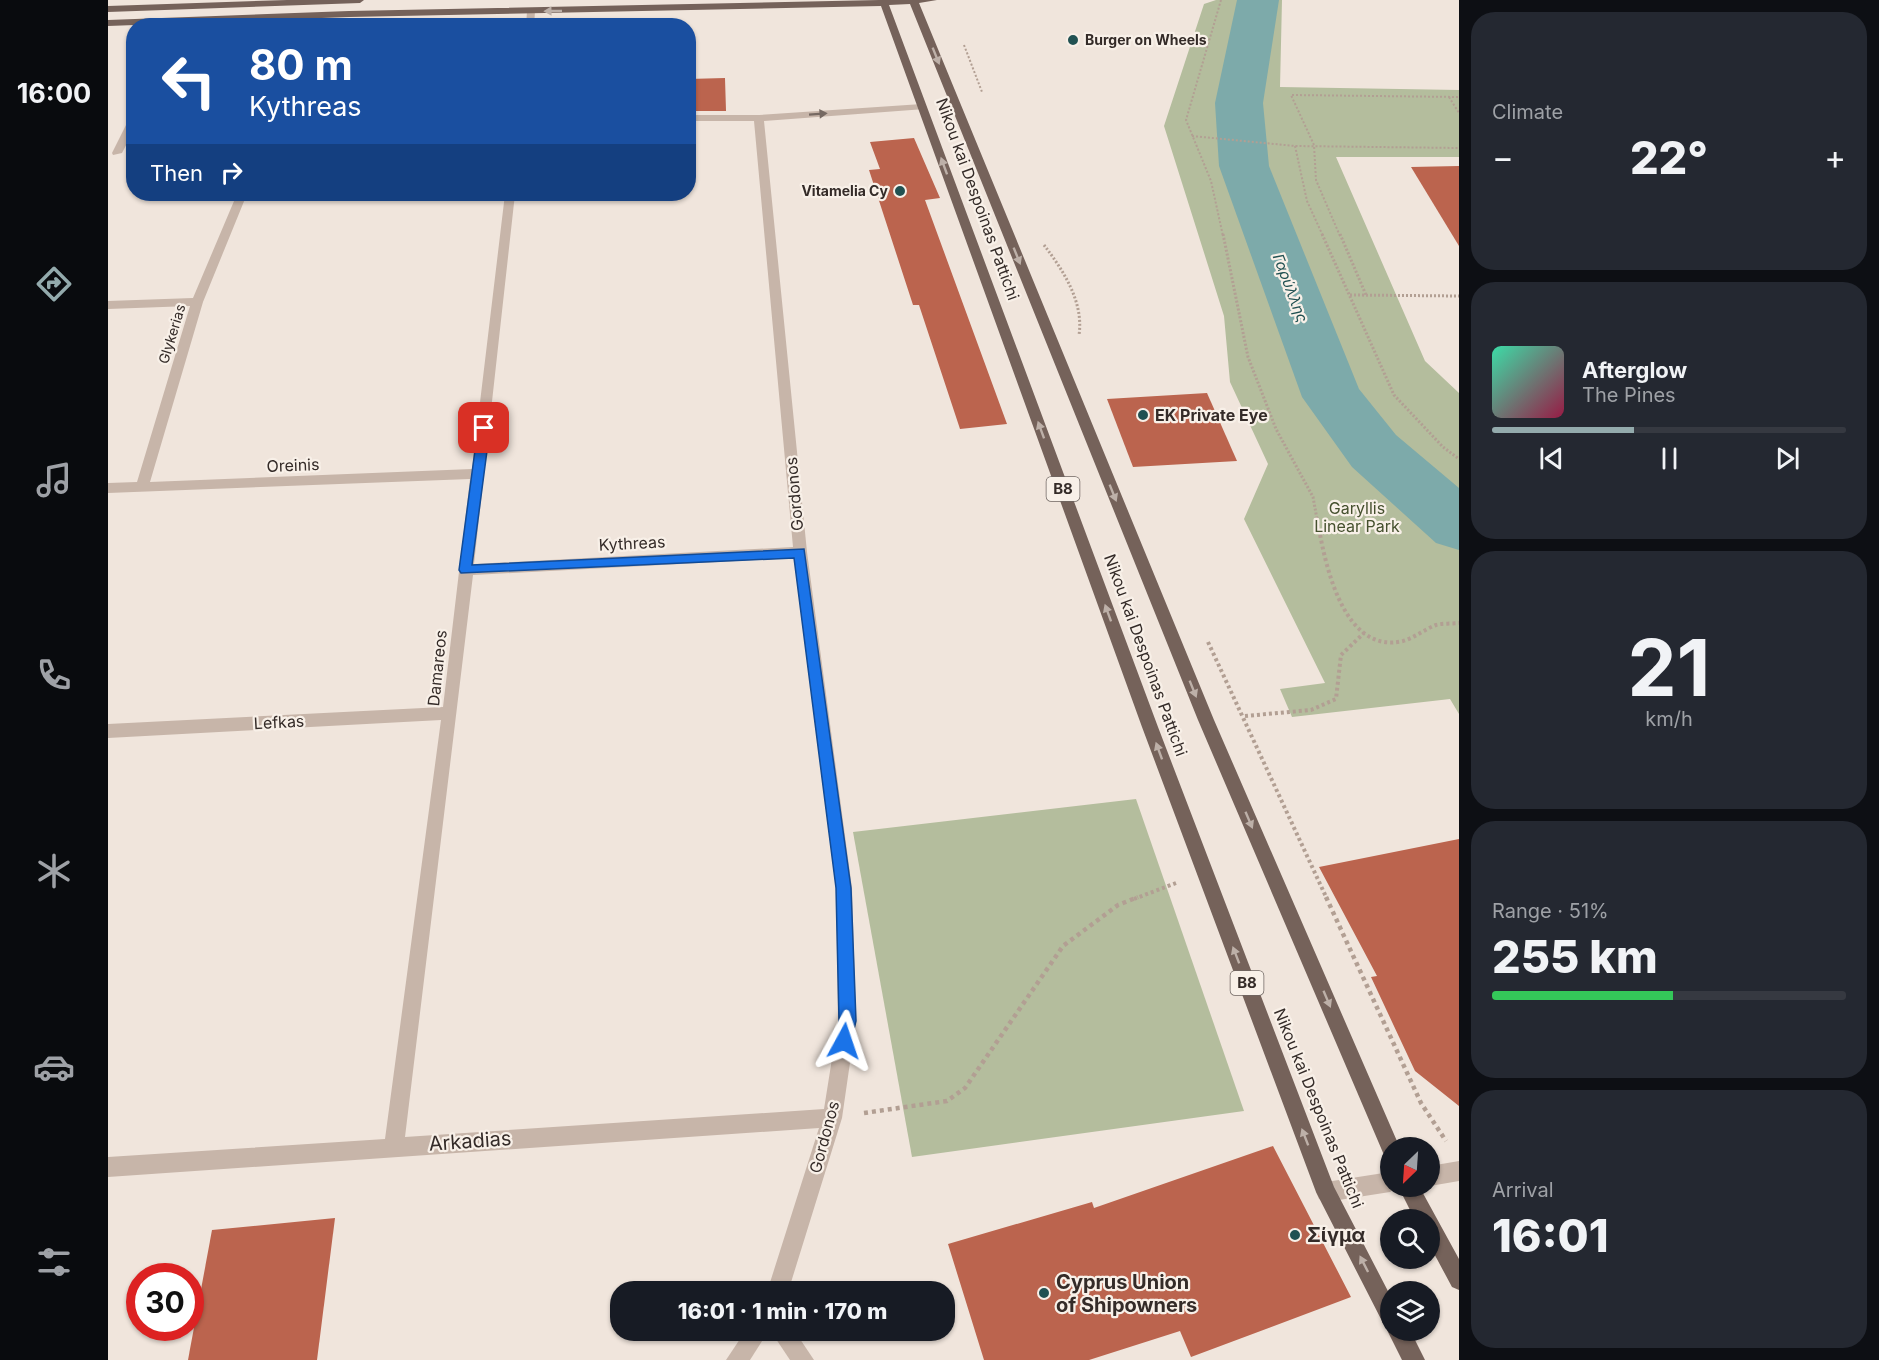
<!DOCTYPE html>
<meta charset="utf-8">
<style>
body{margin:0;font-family:Inter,sans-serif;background:#242831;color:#f1f3f6;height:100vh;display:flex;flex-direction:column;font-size:22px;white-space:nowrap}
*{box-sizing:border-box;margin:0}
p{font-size:20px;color:#9ea1a6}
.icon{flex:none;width:33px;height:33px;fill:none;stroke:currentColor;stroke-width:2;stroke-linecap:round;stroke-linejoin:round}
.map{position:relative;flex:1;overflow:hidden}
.drawer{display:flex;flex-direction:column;gap:12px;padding:12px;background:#0d0f14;width:420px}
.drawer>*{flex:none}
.banner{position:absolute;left:18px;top:18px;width:570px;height:183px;border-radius:24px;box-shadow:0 2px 4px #0004;background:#1a4fa0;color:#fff;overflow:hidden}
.needle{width:39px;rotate:205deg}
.fabs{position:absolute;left:1272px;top:1137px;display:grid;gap:12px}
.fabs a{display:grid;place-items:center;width:60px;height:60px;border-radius:50%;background:#171b24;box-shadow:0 2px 4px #0004;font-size:30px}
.speed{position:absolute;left:18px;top:1263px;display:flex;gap:12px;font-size:30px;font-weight:700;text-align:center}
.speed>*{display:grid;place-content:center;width:78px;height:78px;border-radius:50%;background:#171b24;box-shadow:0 2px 4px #0004;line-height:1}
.speed .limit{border:9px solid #d22;background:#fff;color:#111}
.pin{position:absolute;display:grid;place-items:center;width:51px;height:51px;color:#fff;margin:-26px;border-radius:12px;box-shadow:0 3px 9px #0006}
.me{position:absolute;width:66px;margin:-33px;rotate:5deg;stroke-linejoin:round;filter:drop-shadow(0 0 4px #0008)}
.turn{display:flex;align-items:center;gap:21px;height:126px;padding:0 24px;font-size:27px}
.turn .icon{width:78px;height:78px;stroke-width:2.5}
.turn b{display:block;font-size:42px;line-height:51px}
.then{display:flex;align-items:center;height:57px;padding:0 24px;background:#0003;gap:12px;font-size:22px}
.big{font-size:45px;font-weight:800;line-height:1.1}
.drawer .card{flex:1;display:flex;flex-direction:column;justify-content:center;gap:9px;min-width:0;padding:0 21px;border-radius:24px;background:#242831}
.drawer .dial{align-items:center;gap:0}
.dial b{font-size:78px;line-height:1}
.song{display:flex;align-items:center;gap:18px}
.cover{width:72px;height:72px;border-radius:9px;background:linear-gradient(135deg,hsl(160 70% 55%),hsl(340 70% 35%))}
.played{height:6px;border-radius:3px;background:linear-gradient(90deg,#93aaac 40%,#363941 40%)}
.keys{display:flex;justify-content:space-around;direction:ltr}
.heat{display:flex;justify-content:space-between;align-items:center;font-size:33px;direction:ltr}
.charge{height:9px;border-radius:4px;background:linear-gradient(90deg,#34c759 51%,#363941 0)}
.trip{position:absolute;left:502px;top:1281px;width:345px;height:60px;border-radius:24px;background:#171b24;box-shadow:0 2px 4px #0004;font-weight:800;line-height:60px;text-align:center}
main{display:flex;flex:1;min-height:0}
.dock{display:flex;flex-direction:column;width:108px;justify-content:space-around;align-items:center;background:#090b0e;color:#9ea1a6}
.dock .icon{width:42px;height:42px}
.dock .on{color:#93aaac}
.dock b{font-size:27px;color:#f1f3f6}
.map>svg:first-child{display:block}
</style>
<main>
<nav class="dock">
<b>16:00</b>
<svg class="icon on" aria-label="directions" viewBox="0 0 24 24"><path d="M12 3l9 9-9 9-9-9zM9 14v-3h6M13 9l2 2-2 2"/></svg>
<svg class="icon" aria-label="music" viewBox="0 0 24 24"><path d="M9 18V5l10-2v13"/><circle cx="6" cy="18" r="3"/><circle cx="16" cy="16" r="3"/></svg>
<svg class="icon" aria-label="phone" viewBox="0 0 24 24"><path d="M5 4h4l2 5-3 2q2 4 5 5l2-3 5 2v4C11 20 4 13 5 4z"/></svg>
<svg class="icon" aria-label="climate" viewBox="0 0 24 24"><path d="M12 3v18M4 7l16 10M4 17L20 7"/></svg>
<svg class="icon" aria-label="car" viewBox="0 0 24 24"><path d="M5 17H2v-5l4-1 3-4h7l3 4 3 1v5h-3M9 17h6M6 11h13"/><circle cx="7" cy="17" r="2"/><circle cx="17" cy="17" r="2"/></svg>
<svg class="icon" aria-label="filters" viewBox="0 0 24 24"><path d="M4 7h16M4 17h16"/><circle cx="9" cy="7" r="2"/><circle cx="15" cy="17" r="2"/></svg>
</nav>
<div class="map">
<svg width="1351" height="1360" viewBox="0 0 1351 1360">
<rect width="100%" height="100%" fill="#f0e5dc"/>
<g fill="#b4bd9d">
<path d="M 1108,0 L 1174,0 L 1172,87 L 1351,90 L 1351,157 L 1228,157 L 1317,361 L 1351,393 L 1351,714 L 1342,699 L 1184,717 L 1172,689 L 1217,683 L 1136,519 L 1160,464 L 1122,382 L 1116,316 L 1056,126 L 1096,4 Z"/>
<path d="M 1028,799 L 1136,1111 L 804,1157 L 745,832 Z"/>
</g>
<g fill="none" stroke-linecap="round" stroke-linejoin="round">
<path fill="#7daaaa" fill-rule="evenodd" d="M 1129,0 L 1171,0 L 1155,103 L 1161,166 L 1251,389 L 1288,435 L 1351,488 L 1351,550 L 1328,543 L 1244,467 L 1194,397 L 1111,166 L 1107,103 Z"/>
</g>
<g fill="#bb644e">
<path d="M 617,78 L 618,111 L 580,111 L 580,79 Z"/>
<path d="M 806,138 L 832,198 L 817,200 L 899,424 L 852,429 L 811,305 L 805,305 L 761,170 L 772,169 L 762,142 Z"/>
<path d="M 1351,166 L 1351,246 L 1303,167 Z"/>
<path d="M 1099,393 L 1129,461 L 1025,467 L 999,399 Z"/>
<path d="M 1351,839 L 1351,1106 L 1307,1071 L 1263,977 L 1269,976 L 1211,867 Z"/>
<path d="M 1165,1146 L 1243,1297 L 1083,1357 L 1072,1331 L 981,1360 L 876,1360 L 840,1244 L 984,1202 L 986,1208 Z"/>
<path d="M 227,1218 L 209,1360 L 80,1360 L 104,1230 Z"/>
</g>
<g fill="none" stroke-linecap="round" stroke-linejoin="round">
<g stroke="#b29f93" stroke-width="2" stroke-dasharray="2 2" stroke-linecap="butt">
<path d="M 1113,0 L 1078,120 L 1103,181 L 1115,236"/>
<path d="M 856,45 L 874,92"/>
<path d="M 1341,97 L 1351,113"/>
<path d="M 1084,136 L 1187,146 L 1351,148"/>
<path d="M 1187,146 L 1199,201 L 1215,236"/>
<path d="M 1232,236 L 1208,180 L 1206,145 L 1183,95 L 1351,97"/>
</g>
<g stroke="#b29f93" stroke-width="3" stroke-dasharray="2 2" stroke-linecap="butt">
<path d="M 1115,234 L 1140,357 L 1168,429 L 1205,497 L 1211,530"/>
<path d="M 1214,234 L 1286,395 L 1335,447 L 1351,459"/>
<path d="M 1232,234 L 1258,295"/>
<path d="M 936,245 C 955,270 976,302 971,335"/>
<path d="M 1242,295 L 1351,296"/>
</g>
<g stroke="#b29f93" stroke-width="4" stroke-dasharray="3 3" stroke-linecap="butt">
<path d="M 1211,529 C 1218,568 1237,655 1295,641 C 1306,638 1317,629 1328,625 C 1335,623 1344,624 1351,623"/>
<path d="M 1100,642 L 1219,899"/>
<path d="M 1137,716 L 1203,710 L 1228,699 L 1233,655 L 1256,633"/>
<path d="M 1026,899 L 1068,883"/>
</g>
<g stroke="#b29f93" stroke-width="4.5" stroke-dasharray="4 4" stroke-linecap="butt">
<path d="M 1218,897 L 1313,1103 L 1338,1141"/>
<path d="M 756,1113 L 839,1101 L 857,1088 L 955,946 L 1010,905 L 1030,897"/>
</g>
<g fill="#c7b5a9" fill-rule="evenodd">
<path d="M 423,8 L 427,11 L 426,26 L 418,26 L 419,11 Z"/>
<path d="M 814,104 L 817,105 L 817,109 L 656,121 L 699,552 L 744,888 L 748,1021 L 734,1118 L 680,1292 L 659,1292 L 711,1128 L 0,1177 L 0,1157 L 277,1139 L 333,720 L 0,738 L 0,724 L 335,707 L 362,479 L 0,493 L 0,483 L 29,482 L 82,306 L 0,309 L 0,301 L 85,298 L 129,194 L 139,194 L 95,302 L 42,482 L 364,469 L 397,194 L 407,194 L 366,564 L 685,547 L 646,121 L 580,121 L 580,115 L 651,115 ZM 686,558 L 728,888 L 730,1021 L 716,1109 L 297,1137 L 365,575 Z"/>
<path d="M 26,116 L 26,130 L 14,153 L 5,155 L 4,153 L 21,119 Z"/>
<path d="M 1351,1161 L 1351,1181 L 1322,1186 L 1322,1166 Z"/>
<path d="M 1282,1172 L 1282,1186 L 1290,1186 L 1282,1192 L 1218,1202 L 1211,1199 L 1208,1192 L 1211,1185 L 1218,1182 Z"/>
<path d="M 638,1330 L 661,1330 L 642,1360 L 618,1360 Z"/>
<path d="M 662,1330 L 686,1330 L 706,1360 L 682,1360 Z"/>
</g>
<g fill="#75625a" fill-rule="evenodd">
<path d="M 179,0 L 256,0 L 252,3 L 0,12 L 0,6 Z"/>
<path d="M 771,0 L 829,0 L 811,3 L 1106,720 L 1292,1148 L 1282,1148 L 1282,1157 L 1276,1155 L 1090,720 L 802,4 L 781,5 L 1050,727 L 1226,1187 L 1282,1295 L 1282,1330 L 1302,1330 L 1317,1360 L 1294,1360 L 1279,1330 L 1281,1326 L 1275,1323 L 1208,1192 L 1034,727 L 773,6 L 241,17 L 0,26 L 0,20 L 241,11 Z"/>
<path d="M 1290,1186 L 1311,1186 L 1351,1259 L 1351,1290 L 1344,1287 L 1322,1246 L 1322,1220 L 1307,1220 Z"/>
</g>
</g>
<defs><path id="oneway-solid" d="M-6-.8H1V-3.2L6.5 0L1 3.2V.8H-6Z" transform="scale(1.5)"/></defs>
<g fill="#bdb0a8">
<use href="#oneway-solid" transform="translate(445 11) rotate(179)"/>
<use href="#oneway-solid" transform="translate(828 56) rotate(68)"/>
<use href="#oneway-solid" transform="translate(836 166) rotate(-110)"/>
<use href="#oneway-solid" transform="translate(909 256) rotate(68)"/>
<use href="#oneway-solid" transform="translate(933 430) rotate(-110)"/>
<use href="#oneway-solid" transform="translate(1005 493) rotate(68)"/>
<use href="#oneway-solid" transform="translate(1000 613) rotate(-110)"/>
<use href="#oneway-solid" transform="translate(1085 689) rotate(68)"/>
<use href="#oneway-solid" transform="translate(1051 751) rotate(-110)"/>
<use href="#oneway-solid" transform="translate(1141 820) rotate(67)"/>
<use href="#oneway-solid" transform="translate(1128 955) rotate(-111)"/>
<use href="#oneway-solid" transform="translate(1219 999) rotate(67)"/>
<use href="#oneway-solid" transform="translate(1197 1137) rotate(-111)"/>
<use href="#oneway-solid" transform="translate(1256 1264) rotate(-117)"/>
</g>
<use fill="#766962" href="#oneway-solid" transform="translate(710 114) rotate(-4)"/>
<path fill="#1a73e8" stroke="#114b97" stroke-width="1.5" d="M 376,424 L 382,428 L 364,565 L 696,549 L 743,888 L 748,1021 L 742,1046 L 736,1049 L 730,1046 L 728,1041 L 731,1021 L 728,888 L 686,558 L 353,573 L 351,570 L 370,428 Z"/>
<g fill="#215152" stroke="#f8f0e8" stroke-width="2">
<circle cx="965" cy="40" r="6"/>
<circle cx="792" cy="191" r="6"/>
<circle cx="1035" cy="415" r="6"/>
<circle cx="1187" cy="1235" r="6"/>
<circle cx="936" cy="1293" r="6"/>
</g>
<g text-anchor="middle" stroke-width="4.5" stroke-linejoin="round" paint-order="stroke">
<g font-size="14" font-weight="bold" fill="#342b28" stroke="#f8f0e8" text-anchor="start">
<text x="977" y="45">Burger on Wheels</text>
<text x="780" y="196" text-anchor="end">Vitamelia Cy</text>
</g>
<g font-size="14" fill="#342b28" stroke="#f8f0e8">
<text transform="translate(64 334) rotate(-73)" y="5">Glykerias</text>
</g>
<g font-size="15" font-style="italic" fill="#215152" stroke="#f8f0e8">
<text transform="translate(1182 288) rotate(69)" y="5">Γαρύλλης</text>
</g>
<g fill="#f8f0e8" stroke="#6f6662" stroke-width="1.5">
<rect x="938.5" y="477" width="33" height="24" rx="4.5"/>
<rect x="1122.5" y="971" width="33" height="24" rx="4.5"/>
</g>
<g font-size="15" font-weight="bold" fill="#342b28">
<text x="955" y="494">B8</text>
<text x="1139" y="988">B8</text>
</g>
<g font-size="16" fill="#342b28" stroke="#f8f0e8">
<text transform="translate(870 199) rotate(70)" y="6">Nikou kai Despoinas Pattichi</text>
<text transform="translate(185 465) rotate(-2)" y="6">Oreinis</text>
<text transform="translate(686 494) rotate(-95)" y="6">Gordonos</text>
<text transform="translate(524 543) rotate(-3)" y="6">Kythreas</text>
<text transform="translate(1038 655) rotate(70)" y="6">Nikou kai Despoinas Pattichi</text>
<text transform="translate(329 668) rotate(-84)" y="6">Damareos</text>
<text transform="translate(171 722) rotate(-3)" y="6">Lefkas</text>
<text transform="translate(1211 1108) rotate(68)" y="6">Nikou kai Despoinas Pattichi</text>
<text transform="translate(716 1137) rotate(-75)" y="6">Gordonos</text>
</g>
<g font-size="16" font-weight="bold" fill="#342b28" stroke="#f8f0e8" text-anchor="start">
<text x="1047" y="421">EK Private Eye</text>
</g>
<g font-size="16" fill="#45502e" stroke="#f8f0e8">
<text x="1249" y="514">Garyllis<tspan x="1249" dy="18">Linear Park</tspan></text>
</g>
<g font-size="20" fill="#342b28" stroke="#f8f0e8">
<text transform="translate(362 1141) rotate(-4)" y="7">Arkadias</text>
</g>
<g font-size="20" font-weight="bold" fill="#342b28" stroke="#f8f0e8" text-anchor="start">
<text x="1199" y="1242">Σίγμα</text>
<text x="948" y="1289">Cyprus Union<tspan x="948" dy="23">of Shipowners</tspan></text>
</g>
</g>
</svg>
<div class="fabs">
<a><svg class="needle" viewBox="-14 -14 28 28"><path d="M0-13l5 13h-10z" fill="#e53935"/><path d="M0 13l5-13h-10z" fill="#9ea1a6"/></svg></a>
<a><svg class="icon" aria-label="search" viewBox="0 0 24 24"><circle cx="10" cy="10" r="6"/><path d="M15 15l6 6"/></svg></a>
<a><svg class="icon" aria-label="layers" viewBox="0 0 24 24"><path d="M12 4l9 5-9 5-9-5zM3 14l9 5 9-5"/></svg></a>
</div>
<div class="speed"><div class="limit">30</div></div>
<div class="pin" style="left:376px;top:428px;background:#d93025"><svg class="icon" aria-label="arrive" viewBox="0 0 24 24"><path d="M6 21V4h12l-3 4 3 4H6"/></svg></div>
<svg class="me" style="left:736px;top:1041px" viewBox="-20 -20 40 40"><path d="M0-17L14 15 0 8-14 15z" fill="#1a73e8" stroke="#fff" stroke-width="4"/></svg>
<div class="trip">16:01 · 1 min · 170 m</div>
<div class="banner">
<div class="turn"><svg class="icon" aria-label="left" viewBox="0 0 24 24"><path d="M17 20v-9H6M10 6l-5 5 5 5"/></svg><div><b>80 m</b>Kythreas</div></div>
<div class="then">Then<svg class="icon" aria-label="right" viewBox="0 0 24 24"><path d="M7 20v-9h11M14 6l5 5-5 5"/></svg></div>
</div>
</div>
<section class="drawer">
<div class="card"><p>Climate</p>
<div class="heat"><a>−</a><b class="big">22°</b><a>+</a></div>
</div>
<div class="card">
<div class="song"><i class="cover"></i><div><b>Afterglow</b><p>The Pines</p></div></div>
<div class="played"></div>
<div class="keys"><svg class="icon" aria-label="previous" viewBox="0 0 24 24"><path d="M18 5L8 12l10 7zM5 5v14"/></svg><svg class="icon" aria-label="pause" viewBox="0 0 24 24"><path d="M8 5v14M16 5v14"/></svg><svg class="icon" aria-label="next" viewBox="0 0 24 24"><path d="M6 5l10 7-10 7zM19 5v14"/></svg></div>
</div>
<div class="card dial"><b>21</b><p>km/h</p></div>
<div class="card"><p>Range · 51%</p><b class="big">255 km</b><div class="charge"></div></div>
<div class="card"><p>Arrival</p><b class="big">16:01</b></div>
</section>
</main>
